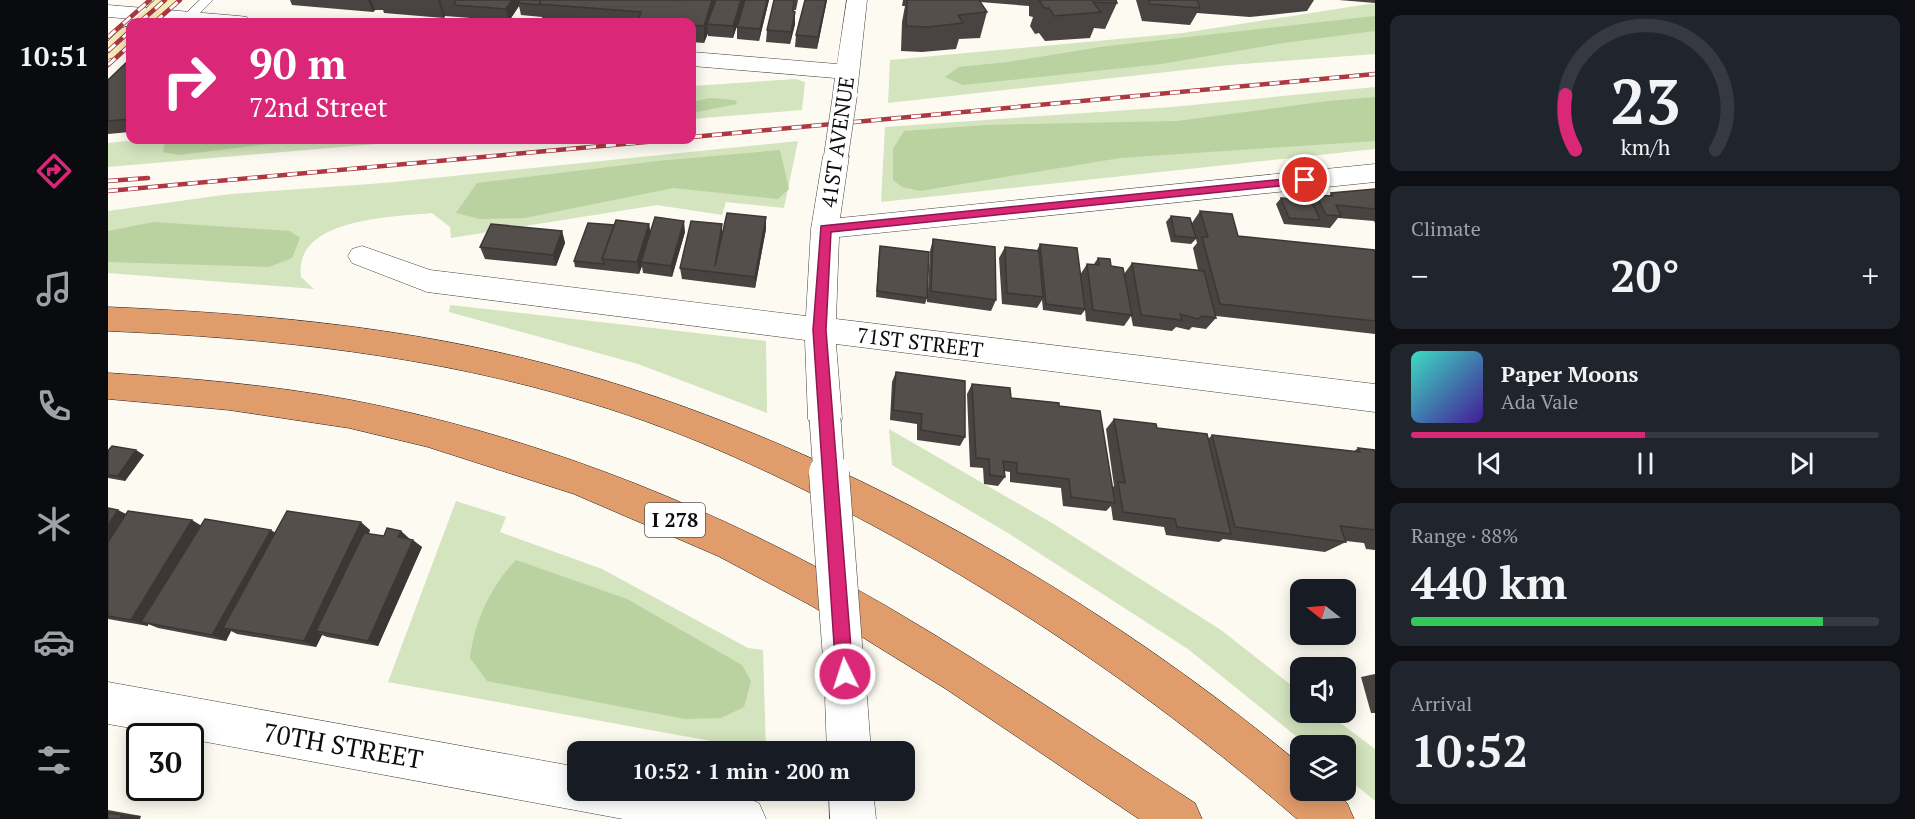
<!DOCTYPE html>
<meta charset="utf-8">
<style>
body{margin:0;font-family:"PT Serif",serif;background:#20242c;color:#f1f3f6;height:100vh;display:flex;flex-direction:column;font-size:22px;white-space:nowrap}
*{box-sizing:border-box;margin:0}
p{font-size:20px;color:#9ea1a6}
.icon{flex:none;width:33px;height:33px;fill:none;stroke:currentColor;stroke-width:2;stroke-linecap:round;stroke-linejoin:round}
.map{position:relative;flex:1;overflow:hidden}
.sheet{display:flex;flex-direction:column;gap:15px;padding:15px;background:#0d0f14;width:540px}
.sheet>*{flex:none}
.hud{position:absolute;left:18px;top:18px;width:570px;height:126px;border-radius:12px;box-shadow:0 3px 15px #0003;background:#db2777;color:#fff;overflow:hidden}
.needle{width:39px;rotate:287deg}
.tools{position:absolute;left:1182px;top:579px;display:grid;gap:12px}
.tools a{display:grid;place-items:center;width:66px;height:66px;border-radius:12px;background:#171b24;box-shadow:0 3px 15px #0003;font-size:30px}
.speed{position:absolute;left:18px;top:723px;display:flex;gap:12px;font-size:30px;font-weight:700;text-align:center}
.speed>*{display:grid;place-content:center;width:78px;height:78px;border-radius:50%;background:#171b24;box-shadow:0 3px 15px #0003;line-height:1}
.speed .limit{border:3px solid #111;border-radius:9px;background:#fff;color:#111}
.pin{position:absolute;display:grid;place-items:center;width:51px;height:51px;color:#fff;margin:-26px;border:3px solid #fff;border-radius:50%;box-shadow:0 2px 6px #0007}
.me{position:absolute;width:66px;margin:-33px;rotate:356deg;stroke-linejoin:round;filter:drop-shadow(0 0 4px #0008)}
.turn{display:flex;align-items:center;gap:21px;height:126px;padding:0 24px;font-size:27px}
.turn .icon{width:78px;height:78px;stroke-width:2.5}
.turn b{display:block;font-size:42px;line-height:51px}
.big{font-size:45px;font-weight:700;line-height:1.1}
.sheet .card{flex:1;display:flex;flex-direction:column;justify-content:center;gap:9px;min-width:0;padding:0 21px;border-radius:12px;background:#20242c}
.sheet .dial{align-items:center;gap:0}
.dial svg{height:156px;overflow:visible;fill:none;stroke:#363941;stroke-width:7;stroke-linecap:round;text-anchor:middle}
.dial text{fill:#f1f3f6;stroke:none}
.song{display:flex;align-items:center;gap:18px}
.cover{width:72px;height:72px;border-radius:9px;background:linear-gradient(135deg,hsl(170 70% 55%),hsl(260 70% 35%))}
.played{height:6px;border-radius:3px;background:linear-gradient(90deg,#db2777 50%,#363941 50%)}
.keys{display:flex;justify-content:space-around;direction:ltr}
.heat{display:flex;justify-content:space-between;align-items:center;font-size:33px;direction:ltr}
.charge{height:9px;border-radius:4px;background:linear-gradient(90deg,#34c759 88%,#363941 0)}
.trip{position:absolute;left:459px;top:741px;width:348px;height:60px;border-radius:12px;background:#171b24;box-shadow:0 3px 15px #0003;font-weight:700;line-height:60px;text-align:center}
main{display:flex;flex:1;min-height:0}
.dock{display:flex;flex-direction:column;width:108px;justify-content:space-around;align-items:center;background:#090b0e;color:#9ea1a6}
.dock .icon{width:42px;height:42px}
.dock .on{color:#db2777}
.dock b{font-size:27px;color:#f1f3f6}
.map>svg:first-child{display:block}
</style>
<main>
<nav class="dock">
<b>10:51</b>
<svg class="icon on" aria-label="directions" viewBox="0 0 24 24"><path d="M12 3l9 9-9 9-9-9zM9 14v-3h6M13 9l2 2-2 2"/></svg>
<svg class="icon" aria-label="music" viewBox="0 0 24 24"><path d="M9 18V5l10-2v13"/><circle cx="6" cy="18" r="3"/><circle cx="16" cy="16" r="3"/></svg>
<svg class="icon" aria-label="phone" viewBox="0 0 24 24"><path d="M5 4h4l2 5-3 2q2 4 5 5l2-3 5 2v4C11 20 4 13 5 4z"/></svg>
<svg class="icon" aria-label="climate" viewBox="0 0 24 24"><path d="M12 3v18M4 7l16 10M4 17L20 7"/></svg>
<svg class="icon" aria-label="car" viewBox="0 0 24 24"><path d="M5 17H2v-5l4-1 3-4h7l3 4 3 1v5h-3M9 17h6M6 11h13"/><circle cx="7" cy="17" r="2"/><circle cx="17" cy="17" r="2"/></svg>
<svg class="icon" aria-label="filters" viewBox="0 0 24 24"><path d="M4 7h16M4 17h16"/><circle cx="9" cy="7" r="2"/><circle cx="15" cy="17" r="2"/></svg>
</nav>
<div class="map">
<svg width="1267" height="819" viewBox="0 0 1267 819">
<rect width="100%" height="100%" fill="#fdfaf1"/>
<g fill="#d3e4be">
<path d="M 1267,3 L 1267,54 L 1122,65 L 780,103 L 782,60 L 1075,33 Z"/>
<path d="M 688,79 L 697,82 L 694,110 L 584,119 L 584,86 Z"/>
<path d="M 1267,87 L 1267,149 L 773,202 L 777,127 L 1064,107 Z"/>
<path d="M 29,140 L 315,140 L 0,167 L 0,143 Z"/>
<path d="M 690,141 L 676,208 L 618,202 L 614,215 L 549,205 L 343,238 L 342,227 L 324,213 C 285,217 185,218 193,277 L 206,289 L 0,273 L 0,211 L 122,194 L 276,183 Z"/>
<path d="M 342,305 L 658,341 L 659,413 L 530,364 L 341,312 Z"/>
<path d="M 781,429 L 944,523 L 1113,630 L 1192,692 L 1192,712 L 1219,713 L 1267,749 L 1267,801 L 1238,777 L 1238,746 L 1199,745 L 1080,649 L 900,533 L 784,465 Z"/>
<path d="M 348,501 L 398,517 L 392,532 L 494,569 L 640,648 L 655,650 L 658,751 L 280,682 Z"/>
</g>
<g fill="#b9d2a0">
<path d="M 1267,16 L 1267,31 L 1175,43 L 1053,64 L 855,85 L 837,77 L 851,67 L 900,62 L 992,47 Z"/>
<path d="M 1267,97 L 1267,141 L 1012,158 L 812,191 L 794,187 L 785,180 L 785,149 L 796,131 L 878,125 L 1069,121 L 1220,101 Z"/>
<path d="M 602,98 L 627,100 L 629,104 L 584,113 L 584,102 Z"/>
<path d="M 67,140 L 193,140 L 71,155 L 55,152 L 56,145 Z"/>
<path d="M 672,150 L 681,189 L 670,199 L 565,188 L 417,218 L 372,219 L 348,213 L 369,183 L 550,161 Z"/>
<path d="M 46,222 L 182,231 L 192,238 L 184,258 L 161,267 L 0,262 L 0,231 Z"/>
<path d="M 408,560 L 519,599 L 634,665 L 643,681 L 636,707 L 613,718 L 577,719 L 379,681 L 362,658 C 366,622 383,586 408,560 Z"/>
</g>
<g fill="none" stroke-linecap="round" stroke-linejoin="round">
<defs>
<path id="service" d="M 92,0 L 105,0 L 84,21 L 76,21 L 74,18 L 76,15 Z"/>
<g id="minor">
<path d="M 739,0 L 759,0 L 749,93 L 745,98 L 737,100 L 729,98 L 725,93 L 727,78 L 584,66 L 584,52 L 729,64 Z"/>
<path d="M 0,5 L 131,16 L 139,17 L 142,22 L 61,22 L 0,17 Z"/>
<path d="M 728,148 L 737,150 L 741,156 L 732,218 L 1267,164 L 1267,182 L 731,237 L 728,319 L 1267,384 L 1267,412 L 728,344 L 734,419 L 729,429 L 717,433 L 705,429 L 700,419 L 697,340 L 319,292 L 244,263 L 240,256 L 244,249 L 254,246 L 322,270 L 698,316 L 703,229 L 715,156 L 719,150 Z"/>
<path d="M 738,676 L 753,682 L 759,697 L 763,752 L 719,752 L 717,697 L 723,682 Z"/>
<path d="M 0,682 L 470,767 L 470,790 C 525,790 600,782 651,803 L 658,819 L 515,819 L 82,739 L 82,736 L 68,736 L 0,724 Z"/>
<path d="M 721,790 L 765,790 L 768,819 L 722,819 Z"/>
</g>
<g id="secondary">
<path d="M 47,0 L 69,0 L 46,22 L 24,22 Z"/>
<path d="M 22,26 L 22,44 L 8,57 L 0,59 L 0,41 L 14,28 Z"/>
</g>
<g id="motorway">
<path d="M 0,307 C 139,313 279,325 415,358 C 694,426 972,582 1192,764 L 1192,790 L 1224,790 L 1239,803 L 1246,819 L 1189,819 C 1059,706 918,608 766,526 C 675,477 582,433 482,403 C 326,355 163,338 0,331 Z"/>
<path d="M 0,373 C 81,378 163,385 243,400 C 413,433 582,497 734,581 C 856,648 970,728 1087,803 L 1094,819 L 1031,819 L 838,689 L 704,606 L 610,556 L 466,494 L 320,447 L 241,428 L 121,410 L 0,399 Z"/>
</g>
</defs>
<use href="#service" stroke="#414141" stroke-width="1"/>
<use href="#minor" stroke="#414141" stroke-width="1"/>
<use href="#secondary" stroke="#303030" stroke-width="1"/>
<use href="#motorway" stroke="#1f1f1f" stroke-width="1"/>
<use href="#service" fill="#fff" fill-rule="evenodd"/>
<use href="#minor" fill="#fff" fill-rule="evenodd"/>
<use href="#secondary" fill="#f5ebb5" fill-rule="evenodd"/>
<use href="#motorway" fill="#e19c6b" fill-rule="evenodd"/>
<defs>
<g id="rail">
<path d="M 32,22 L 57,0"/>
<path d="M 47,22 L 72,0"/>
<path d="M 0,37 L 42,0"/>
<path d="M 0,51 L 22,31"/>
<path d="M 0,65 L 22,45"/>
<path d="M 584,137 L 1267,74"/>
<path d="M 0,181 L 40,178"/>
<path d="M 0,191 L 560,140"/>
</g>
</defs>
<use href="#rail" stroke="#ac3842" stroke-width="4.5"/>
<use href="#rail" stroke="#fff" stroke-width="3" stroke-dasharray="10" stroke-linecap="butt"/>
<defs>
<path id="minor-bridge-far2" d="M 728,156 L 737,95"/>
<path id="minor-bridge-far1" d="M 717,419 L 721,474"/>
<path id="minor-bridge" d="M 721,473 L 738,697"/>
</defs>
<use href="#minor-bridge-far2" stroke="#414141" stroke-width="25" stroke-linecap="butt"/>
<use href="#minor-bridge-far1" stroke="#414141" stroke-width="32" stroke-linecap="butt"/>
<use href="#minor-bridge" stroke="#414141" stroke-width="41" stroke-linecap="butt"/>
<use href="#minor-bridge-far2" stroke="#fff" stroke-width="24"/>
<use href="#minor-bridge-far1" stroke="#fff" stroke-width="31"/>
<use href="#minor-bridge" stroke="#fff" stroke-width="40"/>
</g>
<g fill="#494441">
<path d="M 182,0 L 661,0 L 651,41 L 629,39 L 629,27 L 633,14 L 625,38 L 600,36 L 600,33 L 596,43 L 584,42 L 584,22 L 457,22 L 435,21 L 434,17 L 413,15 L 411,6 L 401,21 L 337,16 L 336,18 L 276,13 L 275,10 L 267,10 L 265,12 L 184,5 Z"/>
<path d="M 666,0 L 690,0 L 688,10 L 686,10 L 686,11 L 687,12 L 687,24 L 682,44 L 658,42 L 659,30 Z"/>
<path d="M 697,0 L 719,0 L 709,49 L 687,47 L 688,35 Z"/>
<path d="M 795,0 L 1008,0 L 1009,3 L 997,29 L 986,28 L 982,38 L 937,41 L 931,33 L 927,34 L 922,26 L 925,17 L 921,16 L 921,6 L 872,2 L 879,12 L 872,38 L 851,39 L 848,49 L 814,52 L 793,51 L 794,22 L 797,6 L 794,6 Z"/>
<path d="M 1028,0 L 1206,0 L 1199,11 L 1142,17 L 1089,13 L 1082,25 L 1034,21 Z"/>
<path d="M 1231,0 L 1267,0 L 1267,3 Z"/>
<path d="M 22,59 L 22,132 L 0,134 L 0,80 Z"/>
<path d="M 1267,189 L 1267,223 L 1266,221 L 1230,218 L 1222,228 L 1176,224 L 1168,204 L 1173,198 L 1203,200 L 1208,195 L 1221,196 L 1223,193 Z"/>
<path d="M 1092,211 L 1130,236 L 1267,250 L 1267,334 L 1108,316 L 1108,318 L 1098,329 L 1084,327 L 1081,330 L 1068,327 L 1064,331 L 1025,326 L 1023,316 L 1016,326 L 978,321 L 977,310 L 973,315 L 935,310 L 934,300 L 929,308 L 894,304 L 891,258 L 897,247 L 929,250 L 932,244 L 972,275 L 979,264 L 986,264 L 990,258 L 1016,274 L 1024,263 L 1090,270 L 1085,248 L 1089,243 L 1088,239 L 1083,244 L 1063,242 L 1058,222 L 1063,216 L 1084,223 Z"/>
<path d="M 541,224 L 542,233 L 577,232 L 564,277 L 535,273 L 534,266 L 531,274 L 467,267 L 466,261 L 506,225 Z"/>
<path d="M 658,229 L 647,288 L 574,279 L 572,268 L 614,235 Z"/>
<path d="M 454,231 L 457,243 L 448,266 L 377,259 L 372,247 Z"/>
<path d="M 825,239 L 888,300 L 883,311 L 819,302 L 819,298 L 817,304 L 768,297 L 771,253 L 772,246 L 820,290 L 822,251 Z"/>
<path d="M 788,372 L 857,437 L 852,446 L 809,440 L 809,424 L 782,420 L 784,382 Z"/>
<path d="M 864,384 L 903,398 L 951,406 L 1005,487 L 1006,486 L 998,429 L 1006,419 L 1100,439 L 1104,435 L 1245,452 L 1250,448 L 1267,450 L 1267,550 L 1258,549 L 1256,543 L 1238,541 L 1238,542 L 1217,552 L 1115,539 L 1111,542 L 1058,535 L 1056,527 L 1005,520 L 1003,506 L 998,511 L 955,506 L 953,488 L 902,482 L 902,472 L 896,471 L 897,477 L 890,486 L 876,484 L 875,468 L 862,467 L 859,394 Z"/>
<path d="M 0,451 L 36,455 L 17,481 L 0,478 Z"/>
<path d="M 0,508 L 18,514 L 93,526 L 167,532 L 262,530 L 261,534 L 302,539 L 314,547 L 270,646 L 219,637 L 214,635 L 208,647 L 129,634 L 123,631 L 118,641 L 50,628 L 40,624 L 40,626 L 0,619 Z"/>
<path d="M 1267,674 L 1267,713 L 1263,713 L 1253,677 Z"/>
<path d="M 0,810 L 33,816 L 0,819 Z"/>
</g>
<g fill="#3c3735">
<path d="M 260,0 L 263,0 L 267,10 L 265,12 Z"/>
<path d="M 330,0 L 332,0 L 337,16 L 336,18 Z"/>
<path d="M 404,0 L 415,0 L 410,3 L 411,6 L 401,21 L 398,9 Z"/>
<path d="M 604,0 L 609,0 L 599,24 L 600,33 L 596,43 L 596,26 Z"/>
<path d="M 633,0 L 637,0 L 625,38 L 625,26 Z"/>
<path d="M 659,0 L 661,0 L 651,41 L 652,29 Z"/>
<path d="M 718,0 L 719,0 L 709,49 L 710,37 Z"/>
<path d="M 687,12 L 687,24 L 682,44 L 683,32 Z"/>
<path d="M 658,217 L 658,229 L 647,288 L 647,277 Z"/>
<path d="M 576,221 L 577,232 L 564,277 L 563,266 Z"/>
<path d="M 541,224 L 543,235 L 533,262 L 534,266 L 531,274 L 529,262 Z"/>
<path d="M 614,224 L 614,236 L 607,266 Z"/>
<path d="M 454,231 L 457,243 L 448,266 L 445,255 Z"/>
<path d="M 28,450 L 36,455 L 17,481 L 10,476 Z"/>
<path d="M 10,510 L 26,518 L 0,556 L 0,525 Z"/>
<path d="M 84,520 L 97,528 L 33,622 L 40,624 L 40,626 L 23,620 Z"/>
<path d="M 253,522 L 262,530 L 215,633 L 208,631 L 214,635 L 208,647 L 196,641 Z"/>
<path d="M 163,530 L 175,538 L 115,628 L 123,631 L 118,641 L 104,635 Z"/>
<path d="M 293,531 L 302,539 L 290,537 Z"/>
<path d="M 305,540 L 314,547 L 270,646 L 260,641 Z"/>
<path d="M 14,815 L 33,816 L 32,819 L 12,819 Z"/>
</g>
<g fill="#554f4c" stroke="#3c3735" stroke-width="1.5">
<path d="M 348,0 L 404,0 L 398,9 L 346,5 Z"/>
<path d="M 412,0 L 433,0 L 431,4 L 432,5 L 410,3 Z"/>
<path d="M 433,0 L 604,0 L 596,26 L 584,25 L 584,22 L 554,22 L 530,20 L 533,12 L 431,4 Z"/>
<path d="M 608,0 L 633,0 L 625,26 L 599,24 Z"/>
<path d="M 637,0 L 659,0 L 652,29 L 629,27 Z"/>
<path d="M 666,0 L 686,0 L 685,11 L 687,12 L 683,32 L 659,30 Z"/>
<path d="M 697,0 L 718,0 L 710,37 L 688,35 Z"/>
<path d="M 799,0 L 871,0 L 879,12 L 850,15 L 855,23 L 820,27 L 798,26 Z"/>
<path d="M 931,0 L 1008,0 L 1009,3 L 985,2 L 993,12 L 946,16 L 941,8 L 936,8 Z"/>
<path d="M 1041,0 L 1089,0 L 1092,8 L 1042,4 Z"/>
<path d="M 22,59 L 22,119 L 0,121 L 0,80 Z"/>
<path d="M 1267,189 L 1267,209 L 1228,205 L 1233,216 L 1218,215 L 1208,195 L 1225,196 L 1223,193 Z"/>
<path d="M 1173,198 L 1203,200 L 1212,220 L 1181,218 Z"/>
<path d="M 1092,211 L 1124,214 L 1130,236 L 1267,250 L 1267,321 L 1112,304 L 1094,237 L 1100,237 Z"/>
<path d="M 619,213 L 658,217 L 647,277 L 572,268 L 583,221 L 614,224 L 607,266 Z"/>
<path d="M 1063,216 L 1082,218 L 1088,238 L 1067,236 Z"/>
<path d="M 547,217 L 576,221 L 563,266 L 533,262 Z"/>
<path d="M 508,220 L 541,224 L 529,262 L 494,259 Z"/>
<path d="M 480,223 L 506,225 L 494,259 L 496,264 L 466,261 Z"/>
<path d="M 383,224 L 454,231 L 445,255 L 372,247 Z"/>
<path d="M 825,239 L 887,247 L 888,300 L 823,291 Z"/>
<path d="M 932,244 L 969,248 L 977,309 L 938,304 Z"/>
<path d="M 772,246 L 821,252 L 819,298 L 769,291 Z"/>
<path d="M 897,247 L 931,251 L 935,297 L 899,293 Z"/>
<path d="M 990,258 L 1002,259 L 1003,266 L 1015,268 L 1024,315 L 985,310 L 979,264 L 991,265 Z"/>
<path d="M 1024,263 L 1096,271 L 1108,318 L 1094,316 L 1090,319 L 1072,314 L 1074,320 L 1033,315 Z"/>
<path d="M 788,372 L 857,381 L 857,437 L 813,430 L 814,414 L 785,410 Z"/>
<path d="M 864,384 L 902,388 L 903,398 L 951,403 L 951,406 L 992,411 L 1007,503 L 963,497 L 961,479 L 909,473 L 909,463 L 895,461 L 897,477 L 882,475 L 881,459 L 868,458 Z"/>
<path d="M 1006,419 L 1048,424 L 1049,428 L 1099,434 L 1123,534 L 1069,527 L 1067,519 L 1015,512 L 1010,482 L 1017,483 Z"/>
<path d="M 1104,435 L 1252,452 L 1250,448 L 1267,450 L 1267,530 L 1232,526 L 1238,542 L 1127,527 Z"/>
<path d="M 4,446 L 28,450 L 10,476 L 0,475 L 0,451 Z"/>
<path d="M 0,508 L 10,510 L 0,525 Z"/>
<path d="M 20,511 L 84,520 L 23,620 L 0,616 L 0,542 Z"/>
<path d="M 179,511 L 253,522 L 196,641 L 115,628 Z"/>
<path d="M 97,519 L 163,530 L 104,635 L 33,622 Z"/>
<path d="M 279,528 L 293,531 L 290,537 L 305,540 L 260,641 L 208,631 L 256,533 L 276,536 Z"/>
<path d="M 0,813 L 14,815 L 12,819 L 0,819 Z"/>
</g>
<path fill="#db2777" stroke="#8e194d" stroke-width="1.5" d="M 1197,177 L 1203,180 L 1201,183 L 723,232 L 718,330 L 745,674 L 743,680 L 737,683 L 731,680 L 728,674 L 705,330 L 713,226 Z"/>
<g text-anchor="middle" stroke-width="6" stroke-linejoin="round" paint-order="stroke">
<rect fill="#fff" stroke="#565656" stroke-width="1.5" x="537" y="503" width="60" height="34" rx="4.5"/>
<g font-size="20" font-weight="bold" fill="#0e0e0e">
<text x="567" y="527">I 278</text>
</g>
<g font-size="21" fill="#0e0e0e" stroke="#fff">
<text transform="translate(730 142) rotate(-82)" y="7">41ST AVENUE</text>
<text transform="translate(812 343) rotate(7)" y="7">71ST STREET</text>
</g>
<g font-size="26" fill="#0e0e0e" stroke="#fff">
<text transform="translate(235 746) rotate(10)" y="9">70TH STREET</text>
</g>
</g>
</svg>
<div class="tools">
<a><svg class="needle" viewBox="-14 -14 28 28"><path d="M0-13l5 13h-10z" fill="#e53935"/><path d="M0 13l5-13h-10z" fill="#9ea1a6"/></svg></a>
<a><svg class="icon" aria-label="sound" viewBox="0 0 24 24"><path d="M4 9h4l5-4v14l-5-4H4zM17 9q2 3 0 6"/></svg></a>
<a><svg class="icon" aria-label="layers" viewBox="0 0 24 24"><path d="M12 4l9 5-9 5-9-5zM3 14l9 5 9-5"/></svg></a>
</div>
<div class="speed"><div class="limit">30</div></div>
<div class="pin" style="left:1197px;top:180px;background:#d93025"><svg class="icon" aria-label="arrive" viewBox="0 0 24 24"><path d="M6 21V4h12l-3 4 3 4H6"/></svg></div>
<svg class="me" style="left:737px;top:674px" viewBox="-20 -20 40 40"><circle r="17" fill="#db2777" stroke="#fff" stroke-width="3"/><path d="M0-11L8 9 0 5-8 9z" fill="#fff"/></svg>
<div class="trip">10:52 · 1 min · 200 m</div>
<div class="hud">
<div class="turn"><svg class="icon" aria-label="right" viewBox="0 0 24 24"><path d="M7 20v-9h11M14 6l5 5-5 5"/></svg><div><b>90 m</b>72nd Street</div></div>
</div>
</div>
<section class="sheet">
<div class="card dial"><svg viewBox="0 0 100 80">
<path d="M14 69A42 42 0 1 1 86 69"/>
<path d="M14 69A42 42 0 0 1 9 41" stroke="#db2777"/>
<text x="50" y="56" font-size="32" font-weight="700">23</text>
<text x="50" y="72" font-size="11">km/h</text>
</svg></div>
<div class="card"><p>Climate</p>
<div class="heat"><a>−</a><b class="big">20°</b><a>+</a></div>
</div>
<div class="card">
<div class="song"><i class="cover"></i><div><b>Paper Moons</b><p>Ada Vale</p></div></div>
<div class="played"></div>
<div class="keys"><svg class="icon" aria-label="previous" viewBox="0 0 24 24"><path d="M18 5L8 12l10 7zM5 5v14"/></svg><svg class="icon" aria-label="pause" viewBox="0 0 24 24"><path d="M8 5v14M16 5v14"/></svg><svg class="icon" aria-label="next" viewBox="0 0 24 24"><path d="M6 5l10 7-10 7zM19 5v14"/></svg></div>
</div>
<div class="card"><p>Range · 88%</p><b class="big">440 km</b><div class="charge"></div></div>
<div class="card"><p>Arrival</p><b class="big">10:52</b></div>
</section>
</main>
